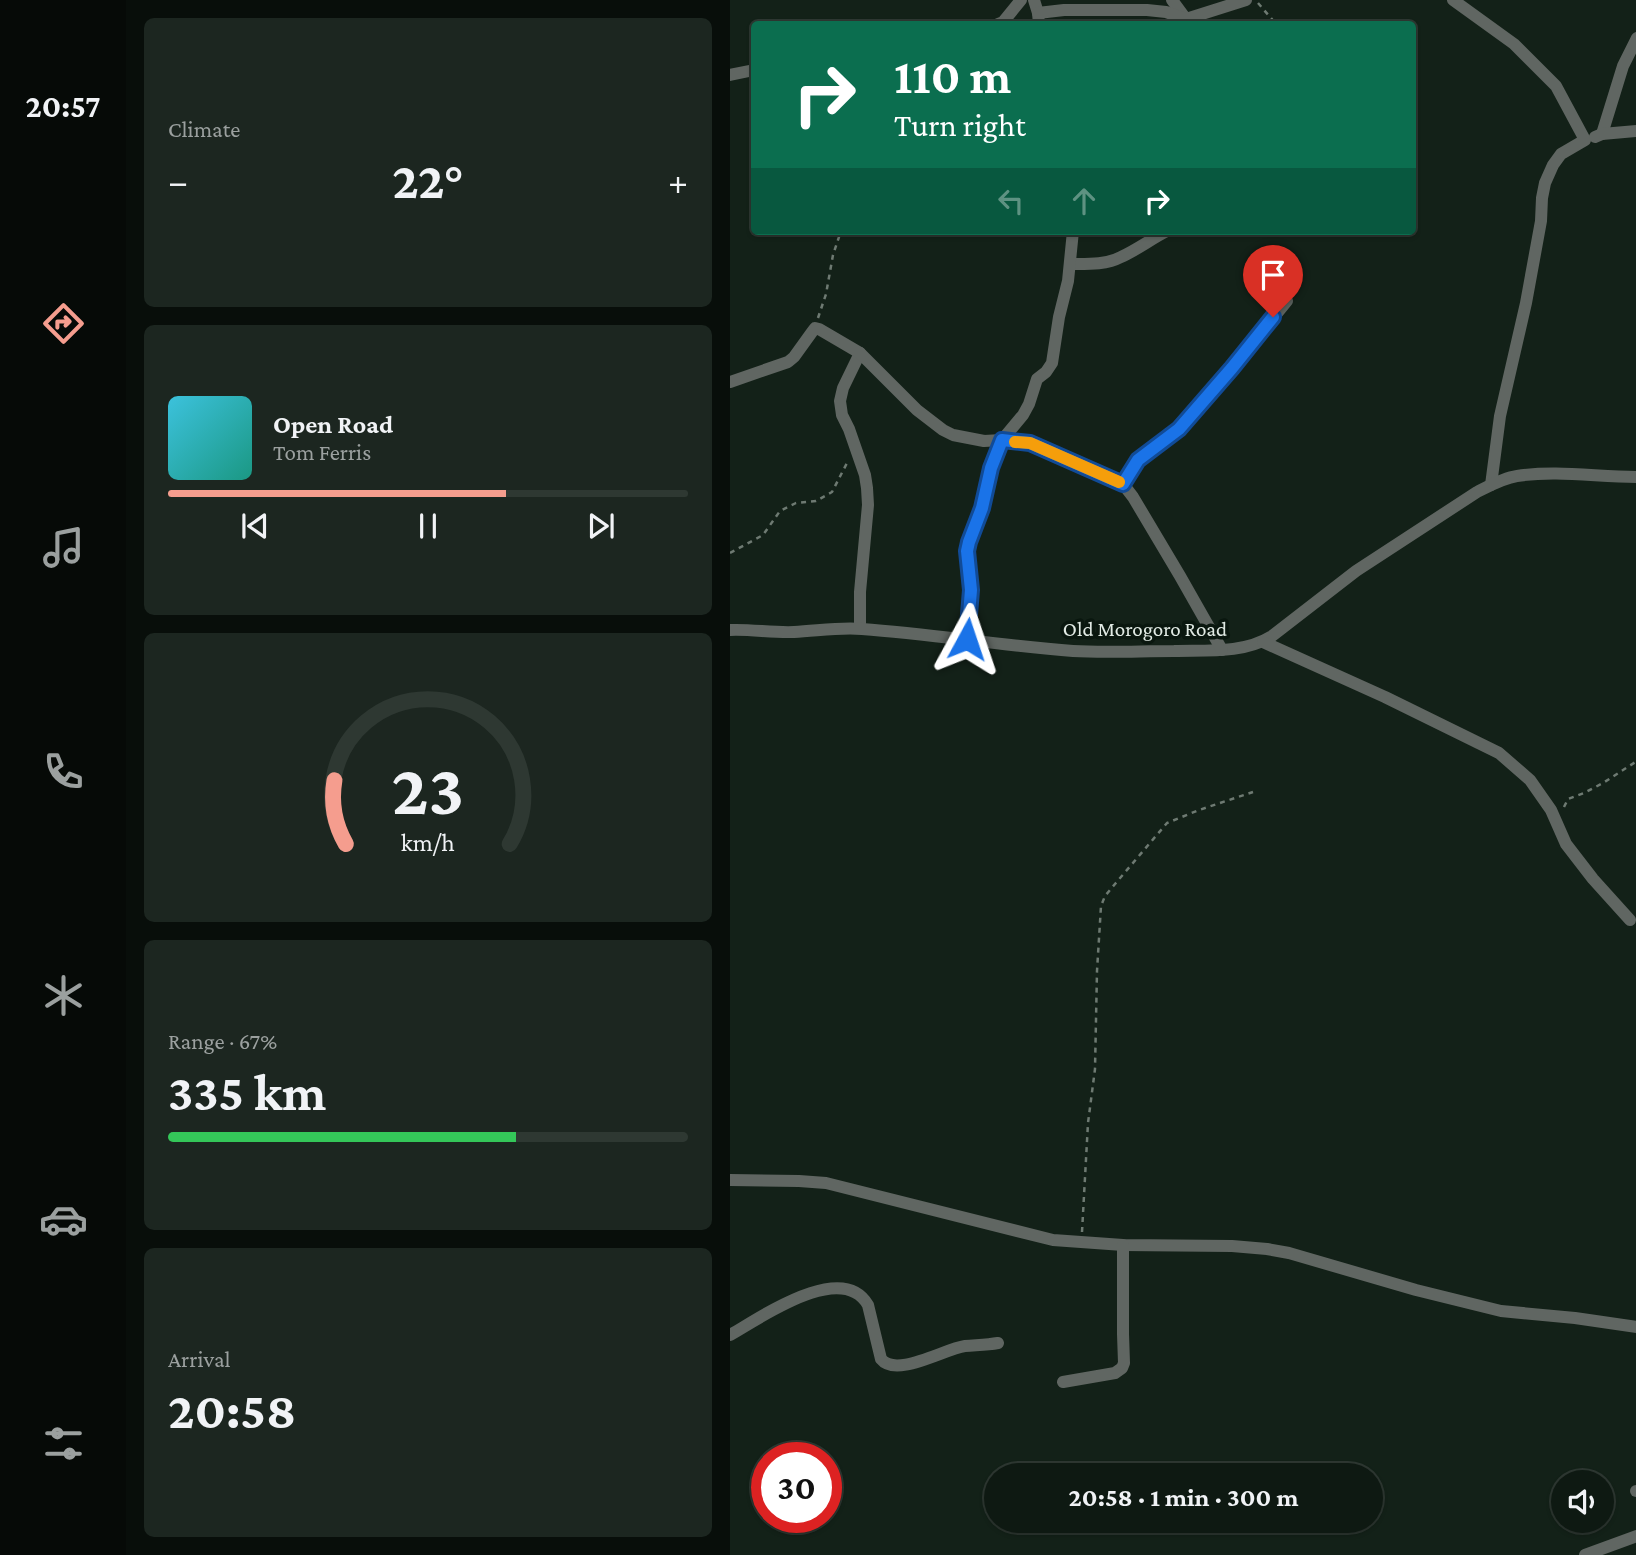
<!DOCTYPE html>
<meta charset="utf-8">
<style>
body{margin:0;font-family:"Crimson Pro",serif;background:#1c2620;color:#f1f3f6;height:100vh;display:flex;flex-direction:column;font-size:26px;white-space:nowrap}
*{box-sizing:border-box;margin:0}
p{font-size:23px;color:#9ba09f}
.icon{flex:none;width:38px;height:38px;fill:none;stroke:currentColor;stroke-width:2;stroke-linecap:round;stroke-linejoin:round}
.map{position:relative;flex:1;overflow:hidden}
.sheet{display:flex;flex-direction:column;gap:18px;padding:18px;background:#080e0a;width:604px}
.sheet>*{flex:none}
.guide{position:absolute;left:21px;top:21px;width:665px;height:214px;border-radius:7px;box-shadow:0 2px 5px #0004,0 0 0 2px #2e3832;background:#0b6e4f;color:#fff;overflow:hidden}
.buttons{position:absolute;left:821px;top:1470px;display:grid;gap:14px}
.buttons a{display:grid;place-items:center;width:63px;height:63px;border-radius:50%;background:#0e1912;box-shadow:0 2px 5px #0004,0 0 0 2px #2e3832;font-size:35px}
.speed{position:absolute;left:21px;top:1442px;display:flex;gap:14px;font-size:35px;font-weight:700;text-align:center}
.speed>*{display:grid;place-content:center;width:91px;height:91px;border-radius:50%;background:#0e1912;box-shadow:0 2px 5px #0004,0 0 0 2px #2e3832;line-height:1}
.speed .limit{border:10px solid #d22;background:#fff;color:#111}
.pin{position:absolute;display:grid;place-items:center;width:60px;height:60px;color:#fff;margin:-72px -30px;border-radius:50% 50% 50% 0;rotate:-45deg;box-shadow:0 0 7px #0007}
.pin .icon{rotate:45deg}
.me{position:absolute;width:77px;margin:-38px;rotate:5deg;stroke-linejoin:round;filter:drop-shadow(0 0 5px #0008)}
.turn{display:flex;align-items:center;gap:24px;height:147px;padding:0 28px;font-size:32px}
.turn .icon{width:91px;height:91px;stroke-width:2.5}
.turn b{display:block;font-size:49px;line-height:60px}
.lanes{display:flex;align-items:center;height:66px;padding:0 28px;background:#0003;justify-content:center;gap:35px;direction:ltr}
.lanes .off{opacity:.35}
.big{font-size:52px;font-weight:700;line-height:1.1}
.sheet .card{flex:1;display:flex;flex-direction:column;justify-content:center;gap:10px;min-width:0;padding:0 24px;border-radius:10px;background:#1c2620}
.sheet .dial{align-items:center;gap:0}
.dial svg{height:182px;overflow:visible;fill:none;stroke:#2e3832;stroke-width:7;stroke-linecap:round;text-anchor:middle}
.dial text{fill:#f1f3f6;stroke:none}
.song{display:flex;align-items:center;gap:21px}
.cover{width:84px;height:84px;border-radius:10px;background:linear-gradient(135deg,hsl(190 70% 55%),hsl(170 70% 35%))}
.played{height:7px;border-radius:4px;background:linear-gradient(90deg,#f59d8e 65%,#2e3832 65%)}
.keys{display:flex;justify-content:space-around;direction:ltr}
.heat{display:flex;justify-content:space-between;align-items:center;font-size:38px;direction:ltr}
.charge{height:10px;border-radius:5px;background:linear-gradient(90deg,#34c759 67%,#2e3832 0)}
.trip{position:absolute;left:254px;top:1463px;width:399px;height:70px;border-radius:35px;background:#0e1912;box-shadow:0 2px 5px #0004,0 0 0 2px #2e3832;font-weight:700;line-height:70px;text-align:center}
main{display:flex;flex:1;min-height:0}
.menu{display:flex;flex-direction:column;width:126px;justify-content:space-around;align-items:center;background:#060a07;color:#9ba09f}
.menu .icon{width:49px;height:49px}
.menu .selected{color:#f59d8e}
.menu b{font-size:32px;color:#f1f3f6}
.map>svg:first-child{display:block}
</style>
<main>
<nav class="menu">
<b>20:57</b>
<svg class="icon selected" aria-label="directions" viewBox="0 0 24 24"><path d="M12 3l9 9-9 9-9-9zM9 14v-3h6M13 9l2 2-2 2"/></svg>
<svg class="icon" aria-label="music" viewBox="0 0 24 24"><path d="M9 18V5l10-2v13"/><circle cx="6" cy="18" r="3"/><circle cx="16" cy="16" r="3"/></svg>
<svg class="icon" aria-label="phone" viewBox="0 0 24 24"><path d="M5 4h4l2 5-3 2q2 4 5 5l2-3 5 2v4C11 20 4 13 5 4z"/></svg>
<svg class="icon" aria-label="climate" viewBox="0 0 24 24"><path d="M12 3v18M4 7l16 10M4 17L20 7"/></svg>
<svg class="icon" aria-label="car" viewBox="0 0 24 24"><path d="M5 17H2v-5l4-1 3-4h7l3 4 3 1v5h-3M9 17h6M6 11h13"/><circle cx="7" cy="17" r="2"/><circle cx="17" cy="17" r="2"/></svg>
<svg class="icon" aria-label="filters" viewBox="0 0 24 24"><path d="M4 7h16M4 17h16"/><circle cx="9" cy="7" r="2"/><circle cx="15" cy="17" r="2"/></svg>
</nav>
<section class="sheet">
<div class="card"><p>Climate</p>
<div class="heat"><a>−</a><b class="big">22°</b><a>+</a></div>
</div>
<div class="card">
<div class="song"><i class="cover"></i><div><b>Open Road</b><p>Tom Ferris</p></div></div>
<div class="played"></div>
<div class="keys"><svg class="icon" aria-label="previous" viewBox="0 0 24 24"><path d="M18 5L8 12l10 7zM5 5v14"/></svg><svg class="icon" aria-label="pause" viewBox="0 0 24 24"><path d="M8 5v14M16 5v14"/></svg><svg class="icon" aria-label="next" viewBox="0 0 24 24"><path d="M6 5l10 7-10 7zM19 5v14"/></svg></div>
</div>
<div class="card dial"><svg viewBox="0 0 100 80">
<path d="M14 69A42 42 0 1 1 86 69"/>
<path d="M14 69A42 42 0 0 1 9 41" stroke="#f59d8e"/>
<text x="50" y="56" font-size="32" font-weight="700">23</text>
<text x="50" y="72" font-size="11">km/h</text>
</svg></div>
<div class="card"><p>Range · 67%</p><b class="big">335 km</b><div class="charge"></div></div>
<div class="card"><p>Arrival</p><b class="big">20:58</b></div>
</section>
<div class="map">
<svg width="907" height="1555" viewBox="0 0 907 1555">
<rect width="100%" height="100%" fill="#132118"/>
<g fill="none" stroke-linecap="round" stroke-linejoin="round">
<g stroke="#6e7a72" stroke-width="2.5" stroke-dasharray="5 5" stroke-linecap="butt">
<path d="M 528,3 L 546,24"/>
<path d="M 88,318 L 96,294 L 103,255 L 111,231"/>
<path d="M 0,553 L 33,535 L 50,511 L 66,503 L 86,501 L 102,492 L 118,461"/>
<path d="M 834,807 L 838,799 L 854,793 L 873,783 L 907,761"/>
<path d="M 352,1232 L 358,1123 L 365,1069 L 367,971 L 371,906 L 375,896 L 385,884 L 437,823 L 469,810 L 523,792"/>
</g>
<g stroke="#606662" stroke-width="12">
<path d="M 304,0 L 308,13 L 309,24"/>
<path d="M 442,0 L 456,19"/>
<path d="M 723,0 L 784,44 L 826,86 L 855,140 L 831,154 L 823,165 L 815,183 L 812,198 L 811,221 L 796,303 L 770,416 L 761,485"/>
<path d="M 308,13 L 334,10 L 417,10 L 436,12 L 456,19 L 516,0"/>
<path d="M 268,24 L 273,22 L 291,0"/>
<path d="M 0,75 L 24,70"/>
<path d="M 872,134 L 893,66 L 907,38"/>
<path d="M 865,137 L 872,134 L 907,131"/>
<path d="M 340,264 C 357,264 376,265 391,257 C 407,250 421,239 437,231"/>
<path d="M 130,353 L 113,388 L 110,401 L 112,415 L 119,429 L 135,475 L 137,488 L 138,505 L 130,592 L 130,628"/>
<path d="M 0,382 L 58,362 L 64,357 L 82,332 L 85,328 L 89,329 L 130,353 L 187,410 L 213,430 L 223,435 L 254,441 L 272,440 L 300,444 L 393,484"/>
<path d="M 0,630 C 21,629 43,633 64,632 C 87,631 109,627 132,629 C 203,634 273,646 343,651 C 376,653 410,651 444,651 C 476,650 513,654 542,636 L 626,571 L 747,492 C 759,486 773,478 787,476 C 827,470 867,477 907,477"/>
<path d="M 237,639 L 241,590 L 237,563 L 239,542 L 252,508 L 266,453 L 272,440 L 293,415 L 299,404 L 307,379 L 316,372 L 322,363 L 329,317 L 338,281 L 343,231"/>
<path d="M 533,642 L 655,697 L 769,753 L 800,780 L 821,810 L 836,844 L 863,879 L 900,920"/>
<path d="M 492,650 L 450,576 L 403,497 L 393,484 L 408,460 L 449,429 L 502,368 L 557,301"/>
<path d="M 0,1180 L 69,1181 L 96,1183 L 323,1240 L 393,1245 L 502,1246 L 537,1249 L 559,1253 L 686,1290 L 771,1311 L 845,1318 L 907,1327"/>
<path d="M 0,1335 C 30,1318 112,1260 138,1305 L 151,1359 C 166,1378 214,1349 235,1346 C 246,1345 257,1345 268,1343"/>
<path d="M 333,1382 L 385,1373 L 392,1368 L 394,1363 L 393,1334 L 393,1245"/>
<path d="M 906,1491 L 907,1491"/>
<path d="M 855,1555 L 907,1536"/>
</g>
</g>
<g fill="none" stroke-linecap="round" stroke-linejoin="round">
<defs>
<path id="route" d="M 237,639 L 241,590 L 237,551 L 239,542 L 252,508 L 261,468 L 272,440 L 300,443 L 393,484 L 408,460 L 449,429 L 502,368 L 543,317"/>
</defs>
<use href="#route" stroke="#114b97" stroke-width="18"/>
<use href="#route" stroke="#1a73e8" stroke-width="12"/>
<path stroke="#f59e0b" stroke-width="12" d="M 285,442 L 300,443 L 389,482"/>
</g>
<g text-anchor="middle" stroke-width="7" stroke-linejoin="round" paint-order="stroke">
<g font-size="21" fill="#e1eae4" stroke="#0a170f">
<text x="415" y="636">Old Morogoro Road</text>
</g>
</g>
</svg>
<div class="buttons">
<a><svg class="icon" aria-label="sound" viewBox="0 0 24 24"><path d="M4 9h4l5-4v14l-5-4H4zM17 9q2 3 0 6"/></svg></a>
</div>
<div class="speed"><div class="limit">30</div></div>
<div class="pin" style="left:543px;top:317px;background:#d93025"><svg class="icon" aria-label="arrive" viewBox="0 0 24 24"><path d="M6 21V4h12l-3 4 3 4H6"/></svg></div>
<svg class="me" style="left:237px;top:639px" viewBox="-20 -20 40 40"><path d="M0-17L14 15 0 8-14 15z" fill="#1a73e8" stroke="#fff" stroke-width="4"/></svg>
<div class="trip">20:58 · 1 min · 300 m</div>
<div class="guide">
<div class="turn"><svg class="icon" aria-label="right" viewBox="0 0 24 24"><path d="M7 20v-9h11M14 6l5 5-5 5"/></svg><div><b>110 m</b>Turn right</div></div>
<div class="lanes"><svg class="icon off" aria-label="left" viewBox="0 0 24 24"><path d="M17 20v-9H6M10 6l-5 5 5 5"/></svg><svg class="icon off" aria-label="ahead" viewBox="0 0 24 24"><path d="M12 20V5M6 11l6-6 6 6"/></svg><svg class="icon" aria-label="right" viewBox="0 0 24 24"><path d="M7 20v-9h11M14 6l5 5-5 5"/></svg></div>
</div>
</div>
</main>
